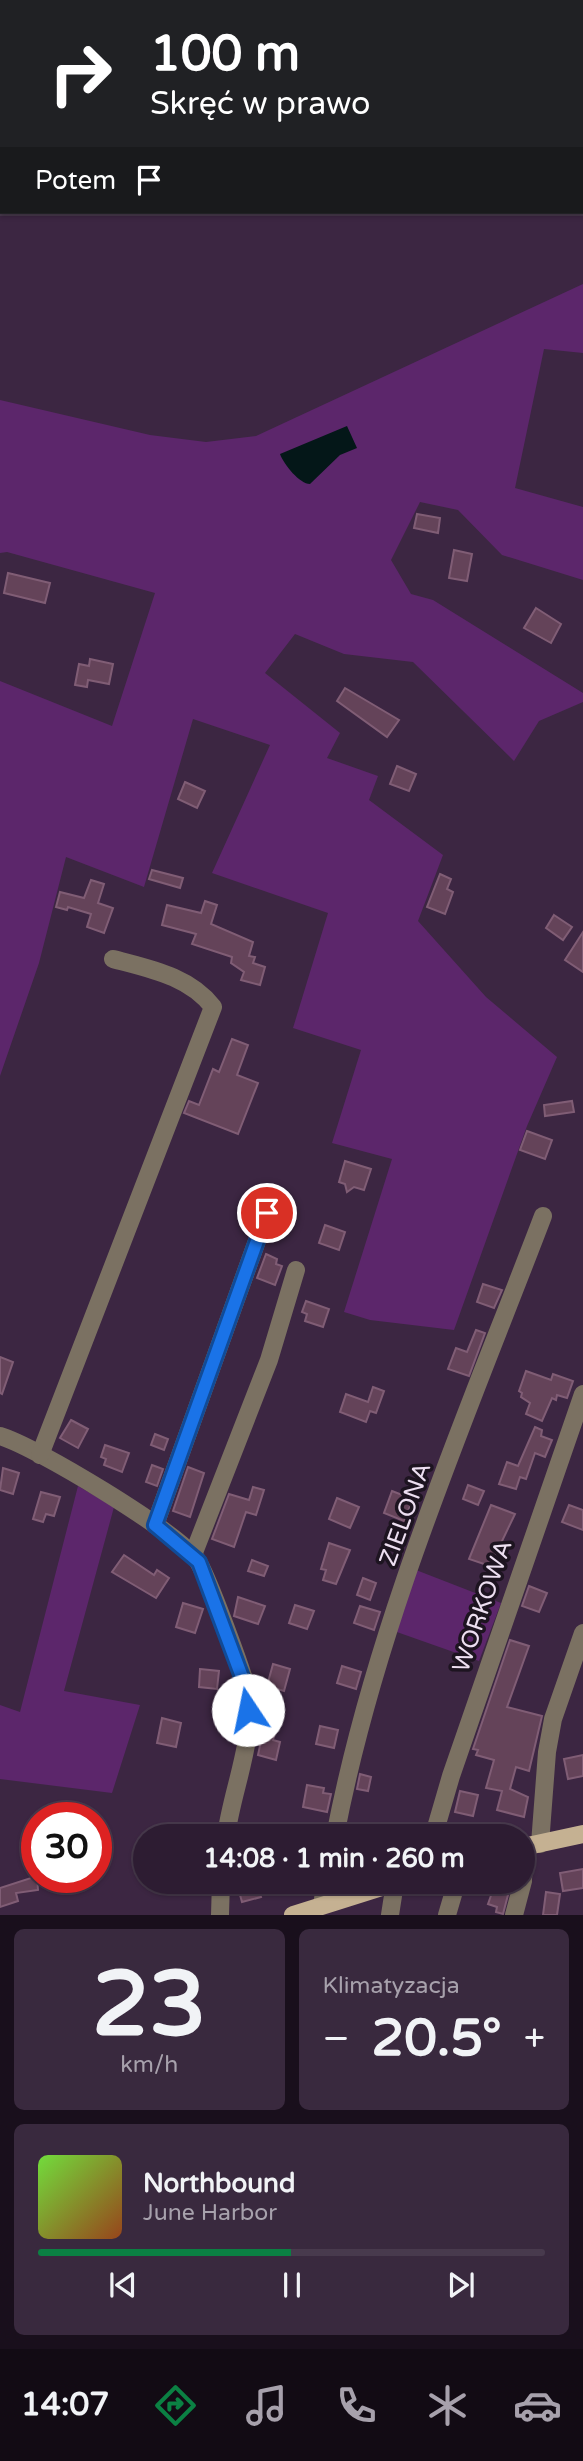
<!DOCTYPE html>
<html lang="pl">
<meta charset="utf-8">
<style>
body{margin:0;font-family:"Varela Round",sans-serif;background:#39293e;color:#f1f3f6;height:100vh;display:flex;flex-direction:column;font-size:26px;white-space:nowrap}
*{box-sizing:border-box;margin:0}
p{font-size:23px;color:#a7a1ac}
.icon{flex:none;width:38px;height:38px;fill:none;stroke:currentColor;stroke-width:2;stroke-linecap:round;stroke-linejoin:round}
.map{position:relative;height:1915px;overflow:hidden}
.drawer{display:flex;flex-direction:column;gap:14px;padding:14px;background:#190f1c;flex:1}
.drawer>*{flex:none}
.hud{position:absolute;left:0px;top:0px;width:584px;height:214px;box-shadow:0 2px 5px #0004,0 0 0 2px #483a4d;background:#202124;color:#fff;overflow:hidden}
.speed{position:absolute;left:21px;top:1802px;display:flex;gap:14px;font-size:35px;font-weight:700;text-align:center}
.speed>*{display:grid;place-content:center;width:91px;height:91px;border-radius:50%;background:#2d1c32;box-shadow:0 2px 5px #0004,0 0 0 2px #483a4d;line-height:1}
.speed .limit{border:10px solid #d22;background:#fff;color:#111}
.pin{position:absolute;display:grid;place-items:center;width:60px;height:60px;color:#fff;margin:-30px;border:4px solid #fff;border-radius:50%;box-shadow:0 2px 7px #0007}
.me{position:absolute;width:77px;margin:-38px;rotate:349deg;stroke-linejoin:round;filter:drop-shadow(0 0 5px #0008)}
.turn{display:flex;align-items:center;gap:24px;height:147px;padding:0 35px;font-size:32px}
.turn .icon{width:91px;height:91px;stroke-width:2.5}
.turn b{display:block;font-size:49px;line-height:60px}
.then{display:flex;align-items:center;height:66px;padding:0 35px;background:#0003;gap:14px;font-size:26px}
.big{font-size:52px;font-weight:700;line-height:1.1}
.drawer .card{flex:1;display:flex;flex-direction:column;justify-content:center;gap:10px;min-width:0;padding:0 24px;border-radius:10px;background:#39293e}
.drawer .dial{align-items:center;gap:0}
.dial b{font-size:91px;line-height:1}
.song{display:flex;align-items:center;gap:21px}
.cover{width:84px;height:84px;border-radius:10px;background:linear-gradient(135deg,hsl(100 70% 55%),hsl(20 70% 35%))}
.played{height:7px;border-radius:4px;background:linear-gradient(90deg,#0b8043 50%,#483a4d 50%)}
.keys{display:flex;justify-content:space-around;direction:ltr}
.heat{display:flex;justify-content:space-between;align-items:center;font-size:38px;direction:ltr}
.drawer .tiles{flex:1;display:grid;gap:14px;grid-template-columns:1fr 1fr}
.card:last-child{grid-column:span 2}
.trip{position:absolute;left:133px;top:1824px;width:402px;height:70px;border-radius:35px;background:#2d1c32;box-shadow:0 2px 5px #0004,0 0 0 2px #483a4d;font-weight:700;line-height:70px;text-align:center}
.tab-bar{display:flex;height:112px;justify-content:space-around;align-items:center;background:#120b14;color:#a7a1ac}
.tab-bar .icon{width:49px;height:49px}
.tab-bar .selected{color:#0b8043}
.tab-bar b{font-size:32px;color:#f1f3f6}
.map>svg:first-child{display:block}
</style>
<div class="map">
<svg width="583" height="1915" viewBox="0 0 583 1915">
<rect width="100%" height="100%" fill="#3c2642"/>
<g fill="#5c266b">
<path d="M 583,284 L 583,353 L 544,349 L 515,488 L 583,507 L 583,580 L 502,555 L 458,510 L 420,502 L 391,560 L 411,594 L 433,600 L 583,693 L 583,702 L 539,721 L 514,761 L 413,662 L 344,654 L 295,634 L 265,673 L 340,733 L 327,758 L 378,776 L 369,800 L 443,855 L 418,921 L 486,997 L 557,1057 L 527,1126 L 454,1330 L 370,1320 L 344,1312 L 392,1159 L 332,1143 L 361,1050 L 293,1028 L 328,913 L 212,873 L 270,745 L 193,719 L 144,887 L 66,857 L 39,963 L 0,1076 L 0,681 L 112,726 L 155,593 L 7,552 L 0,553 L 0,400 L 150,435 L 206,442 L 256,436 Z"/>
<path d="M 78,1486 L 114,1507 L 64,1691 L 140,1705 L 112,1793 L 0,1779 L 0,1705 L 20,1712 Z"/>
<path d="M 416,1570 L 501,1603 L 479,1661 L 394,1631 Z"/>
</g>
<path fill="#041718" d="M 347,426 L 357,448 L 340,455 L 310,484 C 300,484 284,465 280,454 Z"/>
<g fill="#644359" stroke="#805d75" stroke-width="2">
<path d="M 417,514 L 440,518 L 438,533 L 414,528 Z"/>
<path d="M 454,550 L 472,554 L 467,581 L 449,578 Z"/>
<path d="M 8,573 L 50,583 L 45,603 L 4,593 Z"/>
<path d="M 536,608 L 561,624 L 551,643 L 524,628 Z"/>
<path d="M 90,659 L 113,664 L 109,684 L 88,680 L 87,687 L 75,685 L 79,664 L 89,666 Z"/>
<path d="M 345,688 L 399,720 L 387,737 L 337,701 Z"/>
<path d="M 397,766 L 416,774 L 409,791 L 390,784 Z"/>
<path d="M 185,782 L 205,791 L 197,808 L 178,799 Z"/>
<path d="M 152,870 L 183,878 L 180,888 L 149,879 Z"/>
<path d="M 440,874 L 451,879 L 447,889 L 453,892 L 445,914 L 427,907 Z"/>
<path d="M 91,880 L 104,884 L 98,903 L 113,908 L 104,933 L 87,927 L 91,914 L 68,907 L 67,910 L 56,907 L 60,892 L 84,898 Z"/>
<path d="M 205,901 L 217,905 L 211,924 L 253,942 L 249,956 L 255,957 L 253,963 L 265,967 L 260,985 L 241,980 L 244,972 L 231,963 L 232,957 L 192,944 L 196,934 L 162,925 L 167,905 L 201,913 Z"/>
<path d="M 554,915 L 572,927 L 563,940 L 546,928 Z"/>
<path d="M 583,932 L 583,972 L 565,960 Z"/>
<path d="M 232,1039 L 248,1045 L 237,1075 L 258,1083 L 238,1134 L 184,1113 L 189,1101 L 199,1105 L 213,1069 L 219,1072 Z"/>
<path d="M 572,1101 L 574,1112 L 545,1116 L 544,1105 Z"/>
<path d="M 527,1131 L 552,1140 L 545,1159 L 520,1150 Z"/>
<path d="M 345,1161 L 371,1169 L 364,1190 L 354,1187 L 347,1192 L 345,1184 L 339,1182 Z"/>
<path d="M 247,1196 L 265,1202 L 257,1209 L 252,1220 L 240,1215 Z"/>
<path d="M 325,1225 L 345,1232 L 339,1250 L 319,1243 Z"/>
<path d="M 266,1254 L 277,1259 L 276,1264 L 282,1266 L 275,1285 L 257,1278 Z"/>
<path d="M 483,1284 L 502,1290 L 494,1308 L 477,1302 Z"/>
<path d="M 306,1301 L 329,1309 L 323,1327 L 305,1321 L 307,1314 L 302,1312 Z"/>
<path d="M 476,1330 L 485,1333 L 469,1376 L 448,1369 L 456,1348 L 467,1352 Z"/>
<path d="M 0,1357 L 13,1362 L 2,1394 L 0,1393 Z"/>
<path d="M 526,1371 L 551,1380 L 553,1374 L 573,1381 L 567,1398 L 557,1395 L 556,1400 L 552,1398 L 542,1421 L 526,1414 L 530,1403 L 521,1397 L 522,1393 L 519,1391 Z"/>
<path d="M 373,1387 L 384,1391 L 376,1413 L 370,1411 L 366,1422 L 340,1412 L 346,1394 L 368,1402 Z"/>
<path d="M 71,1420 L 88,1429 L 78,1448 L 60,1438 Z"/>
<path d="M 535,1427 L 542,1430 L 541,1436 L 552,1440 L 545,1457 L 535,1453 L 526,1479 L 520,1477 L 516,1489 L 499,1484 L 507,1462 L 518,1466 Z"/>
<path d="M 155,1434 L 168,1439 L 164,1450 L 151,1445 Z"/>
<path d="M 105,1445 L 129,1453 L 122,1472 L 104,1465 L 106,1459 L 101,1457 Z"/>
<path d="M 152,1465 L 163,1469 L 157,1486 L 146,1482 Z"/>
<path d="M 188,1467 L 204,1473 L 190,1517 L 173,1511 Z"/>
<path d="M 3,1468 L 19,1473 L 13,1494 L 0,1490 Z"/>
<path d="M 468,1485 L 484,1491 L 478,1505 L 463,1499 Z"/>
<path d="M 253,1487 L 264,1490 L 256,1515 L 246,1512 L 234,1547 L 212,1539 L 229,1494 L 249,1500 Z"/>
<path d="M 392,1491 L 405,1496 L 403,1501 L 411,1504 L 404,1521 L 384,1513 Z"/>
<path d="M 41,1492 L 60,1497 L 54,1516 L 46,1514 L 43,1522 L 33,1519 Z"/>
<path d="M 337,1498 L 359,1507 L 350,1528 L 329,1519 Z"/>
<path d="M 491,1505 L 515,1514 L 490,1566 L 469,1559 Z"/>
<path d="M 569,1505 L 583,1510 L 583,1530 L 562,1522 Z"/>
<path d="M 329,1543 L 350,1550 L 336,1584 L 323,1580 L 326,1570 L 321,1569 Z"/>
<path d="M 124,1555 L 154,1575 L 157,1570 L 169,1578 L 156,1598 L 112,1572 Z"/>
<path d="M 252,1560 L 268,1566 L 264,1576 L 248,1571 Z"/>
<path d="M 363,1578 L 376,1583 L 370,1600 L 357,1595 Z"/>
<path d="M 529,1586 L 547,1593 L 539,1612 L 522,1606 Z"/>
<path d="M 238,1597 L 265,1606 L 258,1624 L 234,1616 Z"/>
<path d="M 183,1603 L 203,1609 L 195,1633 L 176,1627 Z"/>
<path d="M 295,1605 L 314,1611 L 307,1629 L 289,1623 Z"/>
<path d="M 360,1606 L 380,1612 L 374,1630 L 354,1623 Z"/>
<path d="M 510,1640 L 529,1646 L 507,1707 L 542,1716 L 529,1771 L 516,1767 L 510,1789 L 528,1797 L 524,1817 L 497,1810 L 502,1791 L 486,1788 L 494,1760 L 476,1755 L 478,1750 L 473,1749 Z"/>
<path d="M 273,1664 L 290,1669 L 284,1691 L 267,1686 Z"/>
<path d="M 342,1666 L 361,1672 L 356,1689 L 337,1683 Z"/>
<path d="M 200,1669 L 219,1671 L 217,1689 L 199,1687 Z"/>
<path d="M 267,1713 L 279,1716 L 273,1740 L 280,1742 L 276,1760 L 258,1755 Z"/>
<path d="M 162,1718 L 181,1723 L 176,1747 L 157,1743 Z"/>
<path d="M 320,1726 L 338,1730 L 334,1748 L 316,1744 Z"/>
<path d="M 583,1755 L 583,1776 L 568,1779 L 564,1759 Z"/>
<path d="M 360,1774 L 371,1777 L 368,1791 L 357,1789 Z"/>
<path d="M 307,1785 L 324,1788 L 323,1793 L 331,1794 L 327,1812 L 303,1807 Z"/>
<path d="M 460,1791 L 478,1795 L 473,1816 L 455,1812 Z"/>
<path d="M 373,1824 L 374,1836 L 347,1836 L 349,1826 Z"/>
<path d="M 583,1869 L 583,1888 L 563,1891 L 560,1873 Z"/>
<path d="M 37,1876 L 38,1890 L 16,1893 L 18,1901 L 0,1907 L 0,1888 Z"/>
<path d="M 248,1881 L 256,1881 L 261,1897 L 242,1902 L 237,1884 Z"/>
<path d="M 494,1887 L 509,1891 L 503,1914 L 496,1912 L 497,1907 L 488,1904 Z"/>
<path d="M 546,1892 L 560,1894 L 557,1915 L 543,1915 Z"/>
</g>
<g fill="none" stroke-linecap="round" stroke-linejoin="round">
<g stroke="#7b7162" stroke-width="18">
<path d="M 0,1436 C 35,1446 177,1532 197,1560 C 207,1574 245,1677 248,1694 C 255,1740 232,1790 226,1836"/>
<path d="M 40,1455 L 213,1007 C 189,976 150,969 113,959"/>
<path d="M 155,1525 L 267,1213"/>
<path d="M 193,1555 L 269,1360 L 296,1270"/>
<path d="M 335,1836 C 376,1622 466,1418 543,1216"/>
<path d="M 436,1836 L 437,1824 L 451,1776 L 583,1394"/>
<path d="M 540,1844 L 547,1752 L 553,1719 L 583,1633"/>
<path d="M 523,1879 L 526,1847"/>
<path d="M 322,1905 L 326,1881"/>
<path d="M 220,1915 L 221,1881"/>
<path d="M 390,1915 L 395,1883"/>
<path d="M 447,1915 L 457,1881"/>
<path d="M 514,1915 L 523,1881"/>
</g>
<g stroke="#c5b192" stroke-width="18">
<path d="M 523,1847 L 583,1834"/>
<path d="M 293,1915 L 401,1881"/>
</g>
</g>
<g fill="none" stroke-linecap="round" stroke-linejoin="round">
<defs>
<path id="route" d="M 248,1710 L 248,1693 L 199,1562 L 155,1525 L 267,1213"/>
</defs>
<use href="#route" stroke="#114b97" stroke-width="18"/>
<use href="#route" stroke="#1a73e8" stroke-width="12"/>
</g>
<g text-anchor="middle" stroke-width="7" stroke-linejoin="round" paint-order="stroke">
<g font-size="24" fill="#eddff1" stroke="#1d1420">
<text transform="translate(405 1514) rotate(-70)" y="8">ZIELONA</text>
<text transform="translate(482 1606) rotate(-71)" y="8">WORKOWA</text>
</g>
</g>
</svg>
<div class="speed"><div class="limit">30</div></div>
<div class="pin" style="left:267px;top:1213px;background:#d93025"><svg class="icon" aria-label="arrive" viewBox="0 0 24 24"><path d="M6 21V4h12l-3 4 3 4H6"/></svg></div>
<svg class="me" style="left:248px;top:1710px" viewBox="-20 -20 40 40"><circle r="19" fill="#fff"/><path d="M0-13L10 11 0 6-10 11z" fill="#1a73e8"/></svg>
<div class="trip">14:08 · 1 min · 260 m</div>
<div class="hud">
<div class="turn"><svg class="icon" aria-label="right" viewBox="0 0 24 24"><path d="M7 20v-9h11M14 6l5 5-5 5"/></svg><div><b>100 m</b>Skręć w prawo</div></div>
<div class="then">Potem<svg class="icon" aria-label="arrive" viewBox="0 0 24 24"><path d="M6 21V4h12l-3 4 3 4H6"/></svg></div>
</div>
</div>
<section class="drawer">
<div class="tiles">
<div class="card dial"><b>23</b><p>km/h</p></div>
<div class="card"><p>Klimatyzacja</p>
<div class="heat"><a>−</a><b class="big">20.5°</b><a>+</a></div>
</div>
<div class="card">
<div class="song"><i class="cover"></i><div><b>Northbound</b><p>June Harbor</p></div></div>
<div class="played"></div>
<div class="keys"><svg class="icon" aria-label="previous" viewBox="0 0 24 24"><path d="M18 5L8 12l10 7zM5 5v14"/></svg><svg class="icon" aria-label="pause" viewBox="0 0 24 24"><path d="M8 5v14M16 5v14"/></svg><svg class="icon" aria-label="next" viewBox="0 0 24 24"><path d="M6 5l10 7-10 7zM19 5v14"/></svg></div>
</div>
</div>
</section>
<nav class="tab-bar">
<b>14:07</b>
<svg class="icon selected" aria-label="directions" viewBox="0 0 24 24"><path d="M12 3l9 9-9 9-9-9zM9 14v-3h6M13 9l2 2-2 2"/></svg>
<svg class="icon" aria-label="music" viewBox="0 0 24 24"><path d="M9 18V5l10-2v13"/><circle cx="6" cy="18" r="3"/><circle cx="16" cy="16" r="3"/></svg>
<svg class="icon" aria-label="phone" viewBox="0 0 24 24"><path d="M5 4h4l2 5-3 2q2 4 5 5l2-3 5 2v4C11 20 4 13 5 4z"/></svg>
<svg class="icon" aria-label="climate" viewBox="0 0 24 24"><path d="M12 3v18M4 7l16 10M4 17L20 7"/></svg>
<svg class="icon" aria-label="car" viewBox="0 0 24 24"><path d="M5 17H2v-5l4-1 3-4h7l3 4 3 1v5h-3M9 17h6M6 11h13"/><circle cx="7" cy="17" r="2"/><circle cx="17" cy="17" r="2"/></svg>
</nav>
